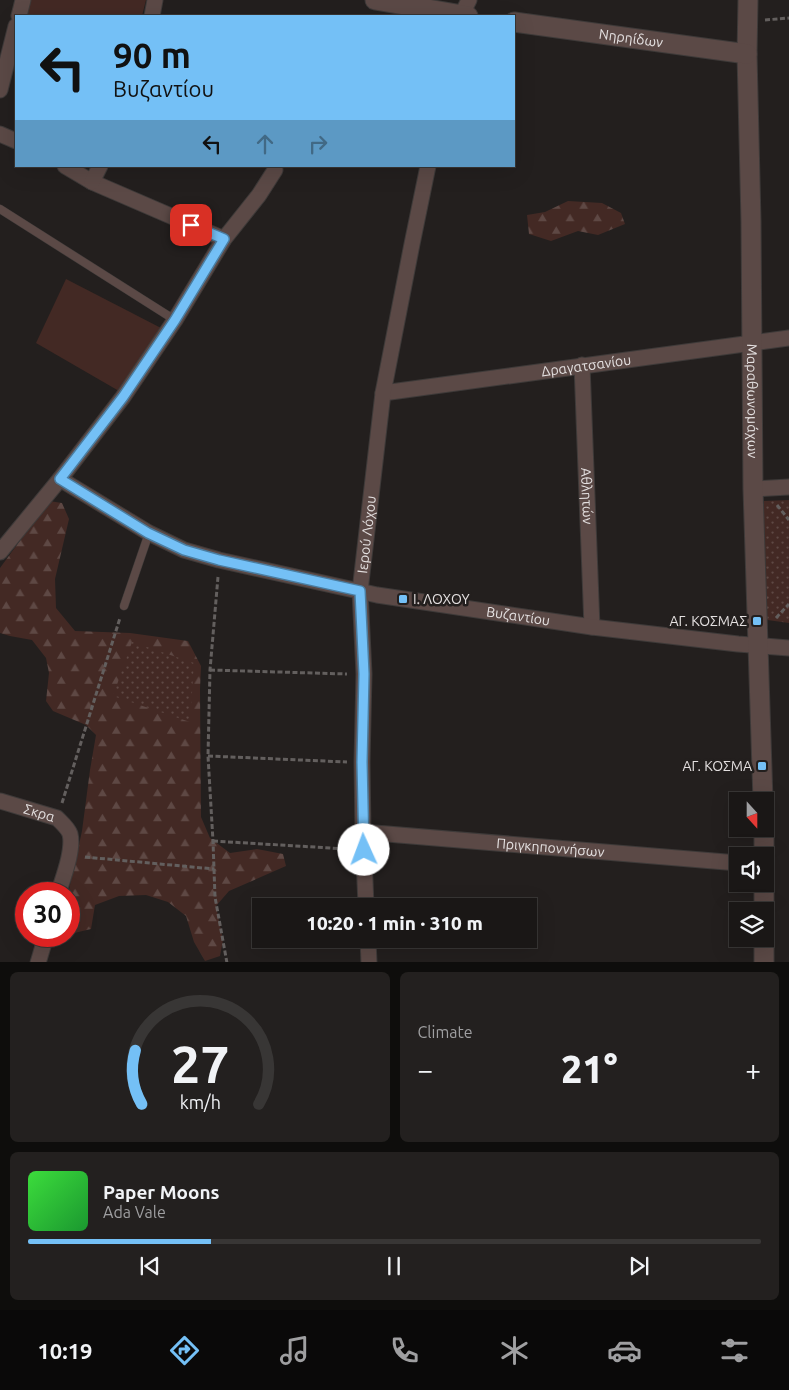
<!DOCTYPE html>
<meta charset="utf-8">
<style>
body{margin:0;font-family:Ubuntu,sans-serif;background:#23201f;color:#f1f3f6;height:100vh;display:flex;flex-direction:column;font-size:19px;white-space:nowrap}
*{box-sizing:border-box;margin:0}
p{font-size:16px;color:#9f9fa1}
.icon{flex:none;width:28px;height:28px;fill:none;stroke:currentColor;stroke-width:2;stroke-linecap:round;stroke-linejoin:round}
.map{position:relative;height:962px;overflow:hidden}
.details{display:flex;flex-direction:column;gap:10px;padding:10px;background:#0e0d0c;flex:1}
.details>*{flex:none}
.banner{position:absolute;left:15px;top:15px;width:500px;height:152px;border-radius:0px;box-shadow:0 5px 20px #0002,0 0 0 1px #383635;background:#74c0f6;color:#111;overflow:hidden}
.needle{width:32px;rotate:159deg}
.buttons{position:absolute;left:729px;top:792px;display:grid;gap:10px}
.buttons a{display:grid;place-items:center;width:45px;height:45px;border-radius:0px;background:#1a1716;box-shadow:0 5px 20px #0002,0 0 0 1px #383635;font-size:25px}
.speed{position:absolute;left:15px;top:882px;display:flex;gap:10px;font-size:25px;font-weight:700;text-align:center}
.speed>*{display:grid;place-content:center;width:65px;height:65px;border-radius:50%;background:#1a1716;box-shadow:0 5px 20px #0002,0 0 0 1px #383635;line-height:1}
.speed .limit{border:8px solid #d22;background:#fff;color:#111}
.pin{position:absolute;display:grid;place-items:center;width:42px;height:42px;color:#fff;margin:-21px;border-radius:10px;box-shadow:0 2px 8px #0006}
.me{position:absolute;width:55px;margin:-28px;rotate:358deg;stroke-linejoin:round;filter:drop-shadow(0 0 4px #0008)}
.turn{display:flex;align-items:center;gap:18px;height:105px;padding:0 15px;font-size:22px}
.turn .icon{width:65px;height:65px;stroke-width:2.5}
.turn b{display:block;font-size:35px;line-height:42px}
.lanes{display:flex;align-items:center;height:48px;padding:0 15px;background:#0003;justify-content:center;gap:25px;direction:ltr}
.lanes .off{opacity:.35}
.big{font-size:38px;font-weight:800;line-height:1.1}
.details .card{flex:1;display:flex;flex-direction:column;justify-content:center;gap:8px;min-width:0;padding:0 18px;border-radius:8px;background:#23201f}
.details .dial{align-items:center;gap:0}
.dial svg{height:130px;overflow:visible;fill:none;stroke:#383635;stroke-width:7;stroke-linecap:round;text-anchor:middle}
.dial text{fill:#f1f3f6;stroke:none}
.song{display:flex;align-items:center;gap:15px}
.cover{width:60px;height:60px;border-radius:8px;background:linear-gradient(135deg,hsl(120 70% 55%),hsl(130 70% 35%))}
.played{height:5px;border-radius:2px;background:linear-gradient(90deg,#74c0f6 25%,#383635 25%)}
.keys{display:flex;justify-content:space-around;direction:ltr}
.heat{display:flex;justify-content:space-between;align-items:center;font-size:28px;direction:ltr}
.details .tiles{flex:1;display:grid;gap:10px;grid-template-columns:1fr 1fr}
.card:last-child{grid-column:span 2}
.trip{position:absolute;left:252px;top:898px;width:285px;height:50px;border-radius:0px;background:#1a1716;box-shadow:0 5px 20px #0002,0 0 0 1px #383635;font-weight:800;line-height:50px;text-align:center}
.dock{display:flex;height:80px;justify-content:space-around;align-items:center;background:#0a0909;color:#9f9fa1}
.dock .icon{width:35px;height:35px}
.dock .current{color:#74c0f6}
.dock b{font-size:22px;color:#f1f3f6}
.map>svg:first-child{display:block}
</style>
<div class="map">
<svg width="789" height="963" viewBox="0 0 789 963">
<defs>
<pattern id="forest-firs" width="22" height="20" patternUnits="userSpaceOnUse" patternTransform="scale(1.25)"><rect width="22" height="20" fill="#432924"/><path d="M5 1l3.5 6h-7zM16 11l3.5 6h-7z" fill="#5e4844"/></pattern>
<pattern id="park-dots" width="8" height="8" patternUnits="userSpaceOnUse" patternTransform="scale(1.25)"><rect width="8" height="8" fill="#432924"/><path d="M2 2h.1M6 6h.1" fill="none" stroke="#5e4844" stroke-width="1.8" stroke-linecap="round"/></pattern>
</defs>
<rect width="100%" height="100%" fill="#231f1e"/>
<g fill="#432924">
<path d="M 26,0 L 146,0 L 142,16 L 22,16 Z"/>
<path d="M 66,279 L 161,328 L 119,391 L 36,343 Z"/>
</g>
<g fill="url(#forest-firs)">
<path d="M 568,201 L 602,203 L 621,213 L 625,224 L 598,235 L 578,231 L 551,241 L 529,234 L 527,215 L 545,212 Z"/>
<path d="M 49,501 L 62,503 L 69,519 L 55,579 L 56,608 L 75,631 L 130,633 L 188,641 L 201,666 L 200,689 L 201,817 L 210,838 L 230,853 L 257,849 L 283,854 L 286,866 L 229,891 L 216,906 L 223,940 L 220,956 L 205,961 L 194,942 L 186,916 L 168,902 L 146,895 L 119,896 L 95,905 L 91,929 L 70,934 L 69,931 L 68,894 L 82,831 L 90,770 L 96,735 L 86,725 L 53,711 L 46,701 L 49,673 L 46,658 L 32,640 L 10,636 L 0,633 L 0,568 Z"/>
</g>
<g fill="url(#park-dots)">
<path d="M 789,500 L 789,623 L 761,619 L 764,501 Z"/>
<path d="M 132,642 L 194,663 L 190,722 L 113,696 Z"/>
</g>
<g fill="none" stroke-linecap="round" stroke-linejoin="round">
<defs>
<g id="service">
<path d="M 0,209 L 175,320"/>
<path d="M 124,606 L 149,533"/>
</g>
<g id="minor">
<path d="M 19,16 L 23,0"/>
<path d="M 152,16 L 155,0"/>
<path d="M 461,16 L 469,0"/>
<path d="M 0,90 L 16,26"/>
<path d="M 0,134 L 16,141"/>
<path d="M 65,166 L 92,182 L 224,239"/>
<path d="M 92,182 L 100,166"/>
<path id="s1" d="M 582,365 L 592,627"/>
<path id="s2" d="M 383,393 L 789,338"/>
<path id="s3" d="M 60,479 L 149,533 L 184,550 L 219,560 L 377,595 L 592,627 L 738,644 L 789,648"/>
<path d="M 753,489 L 789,487"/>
<path d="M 0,552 L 60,479 L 123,397 L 175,320 L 224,239 L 259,195 L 275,170"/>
<path id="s4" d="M 0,801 L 57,818 C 62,823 68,828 70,834 C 74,850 63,878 58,894"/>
<path id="s5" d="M 363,832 L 738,863"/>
<path id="s6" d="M 366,906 L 363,832 L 362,762 L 364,674 L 360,591 L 383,393 L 412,244 L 428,166"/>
<path d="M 368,939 L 369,963"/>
<path d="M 38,963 L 46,936"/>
</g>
<g id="tertiary">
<path d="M 375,0 L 468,16"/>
<path id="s7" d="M 748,0 L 747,54 L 751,222 L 753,489 L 763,801"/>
<path id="s8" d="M 514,22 L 747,54"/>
<path d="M 764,829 L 764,856"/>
<path d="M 764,911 L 764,884"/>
<path d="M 764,963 L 764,939"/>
</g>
</defs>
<use href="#service" stroke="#3e3a39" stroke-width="9"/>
<use href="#minor" stroke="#3e3a39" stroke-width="17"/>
<use href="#tertiary" stroke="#3e3a39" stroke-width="21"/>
<g stroke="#635f5e" stroke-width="3" stroke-dasharray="5 2.5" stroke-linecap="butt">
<path d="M 765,20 L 789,18"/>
<path d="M 777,505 L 789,520"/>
<path d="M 218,577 L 210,670 L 208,756 L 213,841 L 215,897 L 227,963"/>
<path d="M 776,618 L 789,604"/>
<path d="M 210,670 L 347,674"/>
<path d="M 208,756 L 347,762"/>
<path d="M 62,803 L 120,618"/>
<path d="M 213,841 L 347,849"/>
<path d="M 85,857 L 214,869"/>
</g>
<use href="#service" stroke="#5b4946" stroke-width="8"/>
<use href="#minor" stroke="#5b4946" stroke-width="15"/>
<use href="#tertiary" stroke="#5b4946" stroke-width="19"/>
</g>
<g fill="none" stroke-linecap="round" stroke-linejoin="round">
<defs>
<path id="route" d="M 191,225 L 224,239 L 175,320 L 123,397 L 60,479 L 148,533 L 184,550 L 219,560 L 360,591 L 364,674 L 362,762 L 364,850"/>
</defs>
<use href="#route" stroke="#4b7da0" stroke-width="12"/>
<use href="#route" stroke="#74c0f6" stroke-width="9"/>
</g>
<g fill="#74c0f6" stroke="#231f1e" stroke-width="2">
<rect x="398" y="594" width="10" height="10" rx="2.5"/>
<rect x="752" y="616" width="10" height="10" rx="2.5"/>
<rect x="757" y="761" width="10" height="10" rx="2.5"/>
</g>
<g text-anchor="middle" stroke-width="5" stroke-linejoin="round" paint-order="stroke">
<g font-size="14" fill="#e4e0e0" stroke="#231f1e">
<text dy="5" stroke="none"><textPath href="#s8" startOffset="118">Νηρηίδων</textPath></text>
<text dy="5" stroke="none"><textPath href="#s2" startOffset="205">Δραγατσανίου</textPath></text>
<text dy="5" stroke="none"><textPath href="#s7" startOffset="401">Μαραθωνομάχων</textPath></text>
<text dy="5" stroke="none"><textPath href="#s1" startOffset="131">Αθλητών</textPath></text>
<text dy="5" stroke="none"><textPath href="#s6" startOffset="372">Ιερού Λόχου</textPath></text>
<text dy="5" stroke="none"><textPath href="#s3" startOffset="484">Βυζαντίου</textPath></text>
<text dy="5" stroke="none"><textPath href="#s4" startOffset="41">Σκρα</textPath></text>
<text dy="5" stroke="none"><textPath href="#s5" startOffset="188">Πριγκηποννήσων</textPath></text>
</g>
<g font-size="14" fill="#e4e0e0" stroke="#231f1e" text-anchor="end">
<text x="413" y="604" text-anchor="start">Ι. ΛΟΧΟΥ</text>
<text x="747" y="626">ΑΓ. ΚΟΣΜΑΣ</text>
<text x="752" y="771">ΑΓ. ΚΟΣΜΑ</text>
</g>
</g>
</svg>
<div class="buttons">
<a><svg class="needle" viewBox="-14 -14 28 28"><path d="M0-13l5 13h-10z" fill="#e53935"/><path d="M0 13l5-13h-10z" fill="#9f9fa1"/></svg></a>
<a><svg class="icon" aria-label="sound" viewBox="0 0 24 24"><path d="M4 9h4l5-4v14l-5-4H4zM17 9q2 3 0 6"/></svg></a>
<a><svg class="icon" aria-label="layers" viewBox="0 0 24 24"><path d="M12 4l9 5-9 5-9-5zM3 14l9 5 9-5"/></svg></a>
</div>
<div class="speed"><div class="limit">30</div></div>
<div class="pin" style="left:191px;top:225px;background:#d93025"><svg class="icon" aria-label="arrive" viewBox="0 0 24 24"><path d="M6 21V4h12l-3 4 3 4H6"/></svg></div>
<svg class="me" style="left:364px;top:850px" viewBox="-20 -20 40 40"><circle r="19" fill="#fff"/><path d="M0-13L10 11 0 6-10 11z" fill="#74c0f6"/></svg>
<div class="trip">10:20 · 1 min · 310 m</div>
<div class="banner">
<div class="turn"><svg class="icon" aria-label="left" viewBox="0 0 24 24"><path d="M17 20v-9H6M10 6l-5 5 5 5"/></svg><div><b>90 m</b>Βυζαντίου</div></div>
<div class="lanes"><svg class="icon" aria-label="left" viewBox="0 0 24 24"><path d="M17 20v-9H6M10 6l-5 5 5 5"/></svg><svg class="icon off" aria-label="ahead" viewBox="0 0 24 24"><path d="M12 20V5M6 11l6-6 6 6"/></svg><svg class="icon off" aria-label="right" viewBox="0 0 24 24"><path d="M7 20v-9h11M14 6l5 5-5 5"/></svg></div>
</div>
</div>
<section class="details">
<div class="tiles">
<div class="card dial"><svg viewBox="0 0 100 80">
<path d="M14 69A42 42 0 1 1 86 69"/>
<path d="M14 69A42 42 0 0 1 10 36" stroke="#74c0f6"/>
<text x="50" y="56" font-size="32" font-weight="700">27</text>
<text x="50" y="72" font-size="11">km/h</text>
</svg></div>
<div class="card"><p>Climate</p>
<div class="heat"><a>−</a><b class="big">21°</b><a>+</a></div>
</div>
<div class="card">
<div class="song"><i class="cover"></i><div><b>Paper Moons</b><p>Ada Vale</p></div></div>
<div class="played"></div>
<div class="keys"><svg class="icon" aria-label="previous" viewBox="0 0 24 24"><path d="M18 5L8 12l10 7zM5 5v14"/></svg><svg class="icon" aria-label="pause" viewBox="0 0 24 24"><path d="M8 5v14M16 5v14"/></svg><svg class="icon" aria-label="next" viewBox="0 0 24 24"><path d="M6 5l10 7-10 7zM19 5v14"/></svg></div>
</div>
</div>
</section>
<nav class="dock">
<b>10:19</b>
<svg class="icon current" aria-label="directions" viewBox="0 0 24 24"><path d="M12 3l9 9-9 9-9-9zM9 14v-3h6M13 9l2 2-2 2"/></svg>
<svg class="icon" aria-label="music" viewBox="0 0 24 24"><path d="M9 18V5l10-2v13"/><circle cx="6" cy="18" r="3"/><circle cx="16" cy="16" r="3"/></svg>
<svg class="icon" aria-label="phone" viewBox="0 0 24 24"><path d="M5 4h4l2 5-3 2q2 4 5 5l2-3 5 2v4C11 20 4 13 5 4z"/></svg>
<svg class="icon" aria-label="climate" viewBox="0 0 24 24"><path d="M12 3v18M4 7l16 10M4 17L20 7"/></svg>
<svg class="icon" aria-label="car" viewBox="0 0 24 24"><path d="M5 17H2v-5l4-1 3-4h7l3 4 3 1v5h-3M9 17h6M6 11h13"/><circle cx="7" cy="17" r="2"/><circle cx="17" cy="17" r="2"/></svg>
<svg class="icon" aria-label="filters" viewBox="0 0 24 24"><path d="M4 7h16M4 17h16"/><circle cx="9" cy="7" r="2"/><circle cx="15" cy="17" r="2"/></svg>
</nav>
